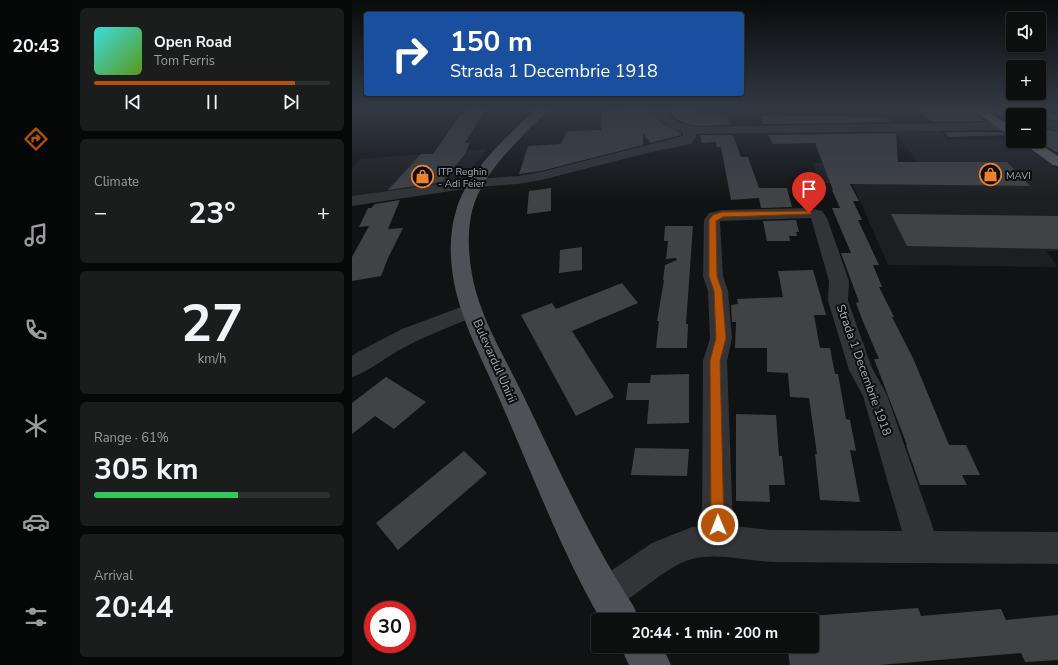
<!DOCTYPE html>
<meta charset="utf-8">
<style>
body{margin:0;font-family:"Nunito Sans",sans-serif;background:#1b1c1c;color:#f1f3f6;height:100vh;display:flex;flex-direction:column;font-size:15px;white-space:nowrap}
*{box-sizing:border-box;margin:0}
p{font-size:13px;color:#9a9c9e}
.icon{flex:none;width:22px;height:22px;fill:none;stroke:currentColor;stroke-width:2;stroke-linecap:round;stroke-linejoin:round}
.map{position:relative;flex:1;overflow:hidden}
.panel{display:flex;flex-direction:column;gap:8px;padding:8px;background:#070808;width:280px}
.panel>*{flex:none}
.hud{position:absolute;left:12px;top:12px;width:380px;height:84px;border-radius:4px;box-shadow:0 1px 3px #0004,0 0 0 1px #2d2e2e;background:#1a4fa0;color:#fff;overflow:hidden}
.controls{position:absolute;left:654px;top:12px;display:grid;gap:8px}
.controls a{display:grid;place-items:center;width:40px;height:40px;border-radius:4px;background:#0d0e0e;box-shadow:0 1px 3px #0004,0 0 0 1px #2d2e2e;font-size:20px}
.speed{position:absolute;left:12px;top:601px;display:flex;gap:8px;font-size:20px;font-weight:700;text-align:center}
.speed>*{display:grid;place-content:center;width:52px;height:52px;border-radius:50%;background:#0d0e0e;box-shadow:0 1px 3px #0004,0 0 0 1px #2d2e2e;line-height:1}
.speed .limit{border:6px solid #d22;background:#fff;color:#111}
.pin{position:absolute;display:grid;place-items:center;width:34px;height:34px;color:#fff;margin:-41px -17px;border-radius:50% 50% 50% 0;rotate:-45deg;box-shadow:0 0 4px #0007}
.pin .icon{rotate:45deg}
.me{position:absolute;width:44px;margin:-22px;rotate:359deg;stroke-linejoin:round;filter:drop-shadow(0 0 3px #0008)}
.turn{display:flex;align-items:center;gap:14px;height:84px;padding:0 20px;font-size:18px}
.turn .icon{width:52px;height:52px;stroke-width:2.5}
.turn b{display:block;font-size:28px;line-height:34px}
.big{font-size:30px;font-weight:700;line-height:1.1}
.panel .card{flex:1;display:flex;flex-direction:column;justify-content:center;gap:6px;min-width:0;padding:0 14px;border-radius:6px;background:#1b1c1c}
.panel .dial{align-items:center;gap:0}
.dial b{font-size:52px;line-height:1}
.song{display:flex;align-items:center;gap:12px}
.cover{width:48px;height:48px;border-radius:6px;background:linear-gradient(135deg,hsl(180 70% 55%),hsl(90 70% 35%))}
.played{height:4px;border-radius:2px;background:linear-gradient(90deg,#b45309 85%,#2d2e2e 85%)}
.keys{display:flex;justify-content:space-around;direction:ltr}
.heat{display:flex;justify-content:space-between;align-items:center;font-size:22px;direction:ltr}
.charge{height:6px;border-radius:3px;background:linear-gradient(90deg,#34c759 61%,#2d2e2e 0)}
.trip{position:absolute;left:239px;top:613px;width:228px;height:40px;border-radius:4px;background:#0d0e0e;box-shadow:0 1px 3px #0004,0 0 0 1px #2d2e2e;font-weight:700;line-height:40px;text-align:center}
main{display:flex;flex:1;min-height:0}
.menu{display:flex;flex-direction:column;width:72px;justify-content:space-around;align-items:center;background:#050606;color:#9a9c9e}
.menu .icon{width:28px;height:28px}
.menu .selected{color:#b45309}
.menu b{font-size:18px;color:#f1f3f6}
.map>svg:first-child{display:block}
</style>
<main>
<nav class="menu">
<b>20:43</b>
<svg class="icon selected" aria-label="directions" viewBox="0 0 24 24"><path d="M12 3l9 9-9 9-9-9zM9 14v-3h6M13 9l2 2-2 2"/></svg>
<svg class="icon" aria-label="music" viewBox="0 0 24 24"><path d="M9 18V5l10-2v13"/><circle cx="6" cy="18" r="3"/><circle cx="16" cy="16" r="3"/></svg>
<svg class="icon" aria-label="phone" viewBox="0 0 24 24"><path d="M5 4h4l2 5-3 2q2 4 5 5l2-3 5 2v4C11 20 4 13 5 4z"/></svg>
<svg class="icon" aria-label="climate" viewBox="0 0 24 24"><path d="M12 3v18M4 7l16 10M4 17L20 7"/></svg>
<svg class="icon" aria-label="car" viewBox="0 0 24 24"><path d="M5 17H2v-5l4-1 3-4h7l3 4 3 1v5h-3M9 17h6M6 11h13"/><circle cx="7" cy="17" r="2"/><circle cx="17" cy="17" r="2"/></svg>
<svg class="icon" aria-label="filters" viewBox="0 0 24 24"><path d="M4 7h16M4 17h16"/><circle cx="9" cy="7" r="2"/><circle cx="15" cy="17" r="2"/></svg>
</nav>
<section class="panel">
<div class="card">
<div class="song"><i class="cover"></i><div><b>Open Road</b><p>Tom Ferris</p></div></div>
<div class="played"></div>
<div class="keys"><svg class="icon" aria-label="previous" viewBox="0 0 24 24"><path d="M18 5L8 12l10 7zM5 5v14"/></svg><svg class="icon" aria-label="pause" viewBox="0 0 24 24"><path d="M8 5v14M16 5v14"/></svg><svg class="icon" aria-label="next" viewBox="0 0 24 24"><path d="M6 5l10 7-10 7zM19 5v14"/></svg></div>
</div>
<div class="card"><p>Climate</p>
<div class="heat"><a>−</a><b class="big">23°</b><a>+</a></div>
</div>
<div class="card dial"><b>27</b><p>km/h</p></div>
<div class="card"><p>Range · 61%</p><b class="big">305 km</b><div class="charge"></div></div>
<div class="card"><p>Arrival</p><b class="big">20:44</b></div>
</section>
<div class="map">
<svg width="706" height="665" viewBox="0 0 706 665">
<rect width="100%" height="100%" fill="#111213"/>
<g fill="#1d1e20">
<path d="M 586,130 L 596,140 L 661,139 L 661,141 L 665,141 L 706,168 L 706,251 L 694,251 L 706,267 L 536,265 L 500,183 L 468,183 L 461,163 L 566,163 L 543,131 Z"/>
<path d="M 136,149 L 107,183 L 0,198 L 0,169 L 8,159 Z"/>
</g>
<g fill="#404346">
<path d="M 118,108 L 134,108 L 113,143 L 118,142 L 113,154 L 90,182 L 36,190 L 69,154 L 81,154 L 108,115 L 111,115 Z"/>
<path d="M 299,108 L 305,118 L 311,124 L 329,133 L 329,135 L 298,143 L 291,133 L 291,145 L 189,171 L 167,174 L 176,146 L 209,144 L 215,131 L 249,130 L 250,112 Z"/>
<path d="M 565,108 L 616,108 L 633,121 L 580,122 Z"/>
<path d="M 644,108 L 693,108 L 693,111 L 706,116 L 706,121 L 687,117 L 687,115 L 667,115 Z"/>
<path d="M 315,109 L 343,109 L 344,115 L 375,116 L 378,125 L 345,126 L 335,124 L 323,118 Z"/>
<path d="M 408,116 L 534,117 L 538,122 L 412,124 Z"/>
<path d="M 687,128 L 706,132 L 706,153 L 686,141 L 687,141 Z"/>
<path d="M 592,132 L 649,132 L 654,135 L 597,137 Z"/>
<path d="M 544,133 L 546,162 L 655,162 L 678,186 L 498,184 L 507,201 L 501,201 L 510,220 L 506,220 L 527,265 L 521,265 L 530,287 L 527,287 L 542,317 L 540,317 L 561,358 L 597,445 L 614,445 L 628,475 L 610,475 L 615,485 L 568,485 L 554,445 L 555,445 L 522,359 L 527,359 L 510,319 L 504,303 L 507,302 L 489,253 L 499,253 L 480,208 L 488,208 L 480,190 L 481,190 L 463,143 L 421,144 L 416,135 Z"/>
<path d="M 348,135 L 381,135 L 389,157 L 396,157 L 407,188 L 435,188 L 440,207 L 409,208 L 407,198 L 379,200 L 369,147 L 365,147 L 364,142 L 350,143 Z"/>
<path d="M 199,188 L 199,211 L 175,214 L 177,191 Z"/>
<path d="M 48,200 L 36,229 L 51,228 L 36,258 L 29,276 L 0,281 L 0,257 L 17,226 L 7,227 L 16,208 L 19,208 L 23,204 Z"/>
<path d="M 539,214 L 706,216 L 706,249 L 555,246 Z"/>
<path d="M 444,220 L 447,232 L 444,232 L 445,236 L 437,236 L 438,241 L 415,241 L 411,221 Z"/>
<path d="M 313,226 L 341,226 L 334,324 L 336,324 L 335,348 L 304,348 L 307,321 L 305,321 L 312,280 L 311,280 L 313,265 L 325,260 L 324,258 L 314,259 L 316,241 L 312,241 Z"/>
<path d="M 230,247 L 230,270 L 207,273 L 208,250 Z"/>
<path d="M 461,270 L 474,315 L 462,315 L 468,348 L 478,348 L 483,374 L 486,374 L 494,419 L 498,420 L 504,451 L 498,450 L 508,502 L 468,500 L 463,454 L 465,454 L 457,398 L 438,397 L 436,373 L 415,372 L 415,348 L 383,348 L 384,322 L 380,322 L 379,305 L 386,304 L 385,299 L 431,297 L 426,271 Z"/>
<path d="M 270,283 L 286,303 L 220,331 L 262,397 L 224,416 L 169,315 L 200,303 L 204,309 Z"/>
<path d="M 337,374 L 337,423 L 295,424 L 297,400 L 274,400 L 276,383 L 298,383 L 299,375 Z"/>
<path d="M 34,377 L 74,402 L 42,429 L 23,416 L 0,434 L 0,403 Z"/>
<path d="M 384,414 L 424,415 L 427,456 L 430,456 L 433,485 L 417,485 L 418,502 L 384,501 Z"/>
<path d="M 283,448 L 337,449 L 335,476 L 279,475 Z"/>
<path d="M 112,451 L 135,473 L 46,550 L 24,523 Z"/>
<path d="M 566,608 L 569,616 L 649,609 L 654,620 L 706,615 L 706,660 L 673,662 L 669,653 L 528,665 L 438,665 L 435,646 L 460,646 L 460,620 L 447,620 L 448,619 L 458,616 Z"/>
</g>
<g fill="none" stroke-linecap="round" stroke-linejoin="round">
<g fill="#323438" fill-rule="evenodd">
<path d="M 301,108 L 313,108 C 319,121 331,125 345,127 L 651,122 L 655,123 L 657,126 L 655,129 L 651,130 L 343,134 L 344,137 L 339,144 L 299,152 L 189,180 L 166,184 L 125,187 L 0,206 L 0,196 L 125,179 L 166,176 L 189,172 L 331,136 L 330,132 C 316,128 307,121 301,108 Z"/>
<path d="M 619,108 L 639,108 L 666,115 L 661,115 L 661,120 L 621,110 Z"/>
<path d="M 687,118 L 706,123 L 706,131 L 687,126 Z"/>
<path d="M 457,208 L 470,211 L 475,218 L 497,281 L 496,301 L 520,368 L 535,395 L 582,531 L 706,532 L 706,564 C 612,563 519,563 425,562 C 398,562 367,552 340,559 C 311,567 283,600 253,612 L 241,607 L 236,595 L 241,583 L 300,543 L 340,527 L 350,526 L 351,361 L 358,338 L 356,291 L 351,276 L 352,220 L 357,213 L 370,210 ZM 459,218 L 477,281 L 476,301 L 497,370 L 511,396 L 550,531 L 419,530 L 381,526 L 375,361 L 380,338 L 376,291 L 371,276 L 368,221 Z"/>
<path d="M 120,303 L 127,305 L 130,310 L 127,315 C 102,325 75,335 51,348 C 34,357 18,371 0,377 L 0,356 L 6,352 L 50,329 Z"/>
</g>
<g fill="#4e5256" fill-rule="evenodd">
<path d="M 185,108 L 197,108 C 191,116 183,123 176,130 C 154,153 128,179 120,211 C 114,237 117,266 124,292 C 135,330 156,363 173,399 C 207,470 239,541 282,607 L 287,620 L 249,620 C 208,549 180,473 147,398 C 132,363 113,329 104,292 C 98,266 96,237 104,211 C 115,171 156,136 185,108 Z"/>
<path d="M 268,646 L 309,646 L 313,652 L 319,665 L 277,665 Z"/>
</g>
<g fill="#5f6468" fill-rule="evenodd">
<path d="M 617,108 L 630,108 L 661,127 L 661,136 L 657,135 Z"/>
<path d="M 668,141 L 683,141 L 706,156 L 706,166 L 701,165 Z"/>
</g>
</g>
<linearGradient id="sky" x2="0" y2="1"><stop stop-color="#090a0a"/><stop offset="0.54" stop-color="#323944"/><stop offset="1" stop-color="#323944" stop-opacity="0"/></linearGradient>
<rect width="706" height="201" fill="url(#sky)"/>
<path fill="#b45309" stroke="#753606" d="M 457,211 L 460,213 L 459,214 L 371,217 L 364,221 L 365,276 L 370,291 L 374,338 L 368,361 L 372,525 L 370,530 L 366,532 L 361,530 L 359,525 L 358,361 L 364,338 L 362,291 L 357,276 L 357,220 L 361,215 L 370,212 Z"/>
<defs>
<symbol id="shop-ring" viewBox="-11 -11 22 22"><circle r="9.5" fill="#0c0d0e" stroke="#ec8130" stroke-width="1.5"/><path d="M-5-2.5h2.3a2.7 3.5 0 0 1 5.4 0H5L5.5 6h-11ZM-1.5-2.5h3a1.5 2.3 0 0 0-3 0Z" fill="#ec8130"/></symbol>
</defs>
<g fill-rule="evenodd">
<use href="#shop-ring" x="626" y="162" width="25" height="25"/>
<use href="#shop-ring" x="58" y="164" width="25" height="25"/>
</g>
<g text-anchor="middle" stroke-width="4" stroke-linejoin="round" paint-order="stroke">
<g font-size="10" fill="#a3acb3" stroke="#0c0d0e" text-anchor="start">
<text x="86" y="175">ITP Reghin<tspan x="86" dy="12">- Adi Feier</tspan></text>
<text x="654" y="179">MAVI</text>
</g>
<g font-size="12" fill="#a3acb3" stroke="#0c0d0e">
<text transform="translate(143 361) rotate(66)" y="4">Bulevardul Unirii</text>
<text transform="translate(512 370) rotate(70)" y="4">Strada 1 Decembrie 1918</text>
</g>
</g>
</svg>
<div class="controls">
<a><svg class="icon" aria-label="sound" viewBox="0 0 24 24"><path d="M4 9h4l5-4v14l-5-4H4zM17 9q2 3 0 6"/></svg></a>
<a>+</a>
<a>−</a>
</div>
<div class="speed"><div class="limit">30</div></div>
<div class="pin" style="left:457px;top:213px;background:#d93025"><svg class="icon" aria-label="arrive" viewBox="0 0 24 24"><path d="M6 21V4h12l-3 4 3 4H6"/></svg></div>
<svg class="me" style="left:366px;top:525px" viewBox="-20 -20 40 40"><circle r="17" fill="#b45309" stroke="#fff" stroke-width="3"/><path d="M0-11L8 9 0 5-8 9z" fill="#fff"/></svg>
<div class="trip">20:44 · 1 min · 200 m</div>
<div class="hud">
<div class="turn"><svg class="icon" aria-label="right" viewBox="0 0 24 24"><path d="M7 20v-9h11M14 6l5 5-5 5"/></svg><div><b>150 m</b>Strada 1 Decembrie 1918</div></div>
</div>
</div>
</main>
